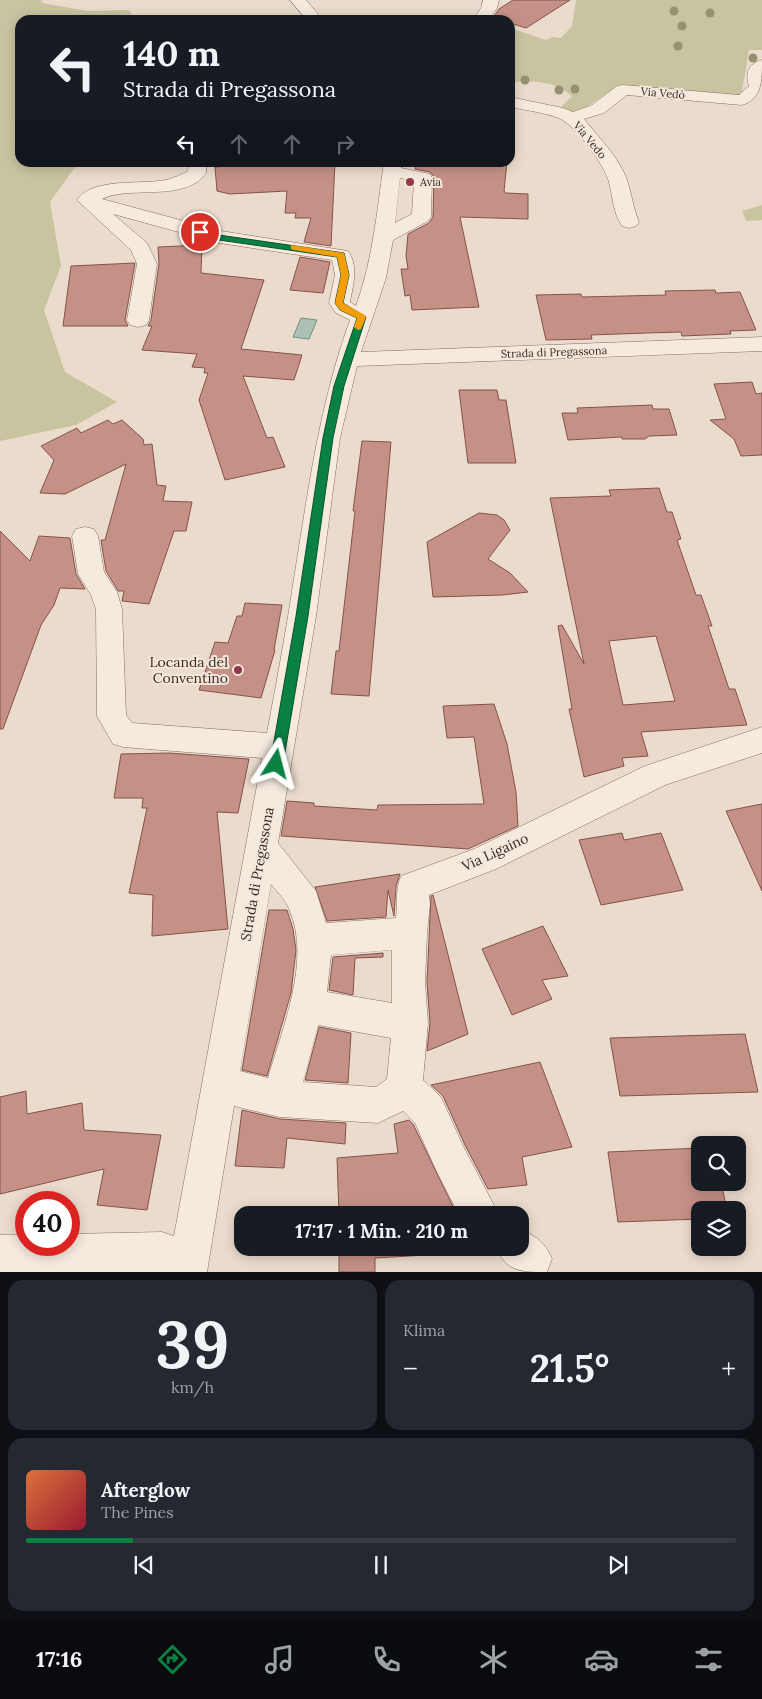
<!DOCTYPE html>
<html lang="de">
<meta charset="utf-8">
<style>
body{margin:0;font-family:Lora,serif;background:#242831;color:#f1f3f6;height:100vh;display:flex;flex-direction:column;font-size:19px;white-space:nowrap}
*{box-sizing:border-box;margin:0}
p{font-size:16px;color:#9ea1a6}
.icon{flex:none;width:28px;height:28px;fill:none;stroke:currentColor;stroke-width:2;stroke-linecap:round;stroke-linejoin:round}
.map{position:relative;height:1272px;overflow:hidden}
.side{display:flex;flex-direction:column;gap:8px;padding:8px;background:#0d0f14;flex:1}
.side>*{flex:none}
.banner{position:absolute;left:15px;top:15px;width:500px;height:152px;border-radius:15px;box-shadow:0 2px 12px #0003;background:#171b24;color:#f1f3f6;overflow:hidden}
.fabs{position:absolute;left:691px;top:1136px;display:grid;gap:10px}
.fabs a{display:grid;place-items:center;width:55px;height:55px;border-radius:10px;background:#171b24;box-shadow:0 2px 12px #0003;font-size:25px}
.speed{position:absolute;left:15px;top:1191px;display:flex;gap:10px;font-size:25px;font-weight:700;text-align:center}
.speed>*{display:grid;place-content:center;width:65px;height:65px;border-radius:50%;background:#171b24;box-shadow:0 2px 12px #0003;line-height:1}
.speed .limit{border:8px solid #d22;background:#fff;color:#111}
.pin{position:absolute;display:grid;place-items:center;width:42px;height:42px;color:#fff;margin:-21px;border:2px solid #fff;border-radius:50%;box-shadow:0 1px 5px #0007}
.me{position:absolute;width:55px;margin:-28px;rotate:9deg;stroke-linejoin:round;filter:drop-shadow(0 0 4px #0008)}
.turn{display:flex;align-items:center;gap:18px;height:105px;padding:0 25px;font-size:22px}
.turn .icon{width:65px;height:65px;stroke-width:2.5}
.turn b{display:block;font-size:35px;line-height:42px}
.lanes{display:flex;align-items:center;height:48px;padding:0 25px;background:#0003;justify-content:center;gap:25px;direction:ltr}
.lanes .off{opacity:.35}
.big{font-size:38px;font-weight:700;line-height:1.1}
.side .tile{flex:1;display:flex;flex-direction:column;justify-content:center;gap:8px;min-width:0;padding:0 18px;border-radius:15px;background:#242831}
.side .dial{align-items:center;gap:0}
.dial b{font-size:65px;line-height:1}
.song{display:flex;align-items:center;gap:15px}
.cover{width:60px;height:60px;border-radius:8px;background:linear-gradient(135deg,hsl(20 70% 55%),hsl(350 70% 35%))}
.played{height:5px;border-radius:2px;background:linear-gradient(90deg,#0b8043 15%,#363941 15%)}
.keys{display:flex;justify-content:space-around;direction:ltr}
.heat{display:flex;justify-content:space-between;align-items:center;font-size:28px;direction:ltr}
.side .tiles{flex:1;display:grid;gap:8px;grid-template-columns:1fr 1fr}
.tile:last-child{grid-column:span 2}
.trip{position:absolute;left:234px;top:1206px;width:295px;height:50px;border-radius:15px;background:#171b24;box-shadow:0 2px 12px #0003;font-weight:700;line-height:50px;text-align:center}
.menu{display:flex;height:80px;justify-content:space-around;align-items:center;background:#090b0e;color:#9ea1a6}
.menu .icon{width:35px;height:35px}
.menu .on{color:#0b8043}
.menu b{font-size:22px;color:#f1f3f6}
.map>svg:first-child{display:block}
</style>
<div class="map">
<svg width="762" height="1272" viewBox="0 0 762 1272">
<rect width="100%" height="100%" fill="#ebdbcc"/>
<g fill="#c9c4a0">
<path d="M 0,0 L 41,0 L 43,3 L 87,11 L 129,10 L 134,20 L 20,20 L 20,162 L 78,163 L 50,202 L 61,266 L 44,310 L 65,372 L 117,402 L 76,425 L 0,441 Z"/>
<path d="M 576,0 L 762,0 L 762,50 L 749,50 L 741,97 L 612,90 L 575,114 L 560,108 L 572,96 C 554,80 533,81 510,82 L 510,28 L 546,40 L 553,37 L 561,38 L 572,26 Z"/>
<path d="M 762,205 L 762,220 L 746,221 L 742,211 Z"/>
</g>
<path fill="#acc1b6" stroke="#738f81" d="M 301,318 L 317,320 L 309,339 L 293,337 Z"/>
<g fill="#c59186" stroke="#845349" fill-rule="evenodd">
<path d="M 513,0 L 570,0 L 526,28 L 510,23 L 510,20 L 493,18 L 499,9 Z"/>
<path d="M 282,162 L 335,162 L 331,246 L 304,242 L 311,218 L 295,218 L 296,213 L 285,213 L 287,191 L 230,194 L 217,191 L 215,167 Z"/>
<path d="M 416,162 L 507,162 L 504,191 L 506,193 L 528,194 L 528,219 L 460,217 L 479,307 L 412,310 L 410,295 L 405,296 L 401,269 L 408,269 L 406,256 L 408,234 L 429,223 L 433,217 L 434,177 L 430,172 L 415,169 Z"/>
<path d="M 202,245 L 201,273 L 264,280 L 241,349 L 302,355 L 294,380 L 243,376 L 267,438 L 273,437 L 285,467 L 225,480 L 199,400 L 208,373 L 204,373 L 205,368 L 192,367 L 197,354 L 142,350 L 152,326 L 148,326 L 151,320 L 159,264 L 158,247 Z"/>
<path d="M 300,257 L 330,262 L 323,293 L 290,290 Z"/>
<path d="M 135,263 L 125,320 L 128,326 L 63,326 L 71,266 Z"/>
<path d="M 715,290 L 716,293 L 740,292 L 756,330 L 730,331 L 731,334 L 682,336 L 681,332 L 647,333 L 591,335 L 592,339 L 546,340 L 536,295 L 581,294 L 582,297 L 666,295 L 665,291 Z"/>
<path d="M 752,382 L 756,394 L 762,393 L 762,455 L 741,456 L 734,439 L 710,420 L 726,419 L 714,384 Z"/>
<path d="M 459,390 L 497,390 L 499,400 L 506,400 L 516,463 L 468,463 Z"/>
<path d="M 652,405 L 653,409 L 669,409 L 677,435 L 649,436 L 645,439 L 622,439 L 622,437 L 568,440 L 562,413 L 578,413 L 577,408 Z"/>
<path d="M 108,420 L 113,424 L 122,420 L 143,439 L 144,445 L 152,444 L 157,485 L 166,486 L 163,501 L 192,502 L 186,531 L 174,531 L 149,604 L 122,601 L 124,591 L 118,591 L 106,571 L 101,540 L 105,540 L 126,464 L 65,494 L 40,493 L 54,460 L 41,446 L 77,428 L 81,433 Z"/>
<path d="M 362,441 L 391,442 L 369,696 L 331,694 L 336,651 L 339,651 L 355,511 L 353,511 Z"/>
<path d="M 659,488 L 667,512 L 672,512 L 681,539 L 677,540 L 696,595 L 701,595 L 712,626 L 708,626 L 729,689 L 735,689 L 747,725 L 641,732 L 648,756 L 622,758 L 624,766 L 584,777 L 569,709 L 572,709 L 558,626 L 562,625 L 584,664 L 550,498 L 611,496 L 609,490 ZM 656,636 L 675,701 L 623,705 L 609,641 Z"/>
<path d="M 479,513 L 497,515 L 504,520 L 510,530 L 488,559 L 510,573 L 528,592 L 503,595 L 433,597 L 427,542 Z"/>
<path d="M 0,531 L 30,561 L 39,536 L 70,538 L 76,574 L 85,589 L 60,588 L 54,605 L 41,625 L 3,729 L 0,729 Z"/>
<path d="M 245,603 L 282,605 L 274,650 L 275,650 L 261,698 L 199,690 L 215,642 L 228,643 L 237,616 L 242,616 Z"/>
<path d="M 494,704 L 507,744 L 516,792 L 518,826 L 468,849 L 281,836 L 287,801 L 314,803 L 314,806 L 377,810 L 378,805 L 484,804 L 474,737 L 447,738 L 443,706 Z"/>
<path d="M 169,753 L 249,759 L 238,813 L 217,812 L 228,929 L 152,936 L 153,895 L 129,893 L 147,808 L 142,808 L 143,798 L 114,798 L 121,754 Z"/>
<path d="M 762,804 L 762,891 L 726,811 Z"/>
<path d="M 622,833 L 624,840 L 661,833 L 683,890 L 601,905 L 579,840 Z"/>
<path d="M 400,874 L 396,886 L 394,916 L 388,890 L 386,917 L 327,921 L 315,887 Z"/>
<path d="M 433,895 L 468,1034 L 427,1051 L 430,1023 L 427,982 L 431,896 Z"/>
<path d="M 269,910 L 287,910 L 293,929 L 296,950 L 291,993 L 267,1076 L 242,1070 Z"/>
<path d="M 543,926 L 568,976 L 542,980 L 552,999 L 512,1015 L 482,949 Z"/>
<path d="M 383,953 L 383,957 L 355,958 L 353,995 L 329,990 L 333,957 Z"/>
<path d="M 319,1027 L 351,1033 L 348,1083 L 305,1080 Z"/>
<path d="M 745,1034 L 758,1092 L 620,1096 L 610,1038 Z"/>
<path d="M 540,1062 L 572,1147 L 522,1157 L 527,1185 L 488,1189 L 465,1145 L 443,1096 L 431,1085 Z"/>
<path d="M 26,1091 L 27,1114 L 82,1103 L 84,1130 L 161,1135 L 147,1210 L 97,1205 L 104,1169 L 0,1194 L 0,1097 Z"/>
<path d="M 242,1110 L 280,1119 L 346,1123 L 345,1144 L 287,1138 L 284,1168 L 235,1166 Z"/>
<path d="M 409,1120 L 413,1124 L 457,1215 L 339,1215 L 337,1158 L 398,1153 L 394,1124 Z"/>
<path d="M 700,1148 L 700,1182 L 721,1182 L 727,1210 L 700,1210 L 700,1219 L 618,1222 L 608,1152 Z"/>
<path d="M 339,1248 L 429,1248 L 425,1249 L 426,1255 L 375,1258 L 375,1272 L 339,1272 Z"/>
</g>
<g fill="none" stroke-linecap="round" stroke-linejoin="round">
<defs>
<g id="minor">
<path d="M 290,0 L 306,0 L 323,20 L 307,20 Z"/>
<path d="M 483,0 L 499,0 L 497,8 L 489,20 L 473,20 L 481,8 Z"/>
<path d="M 762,60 C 762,81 762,99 742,105 L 627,95 L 604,113 L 584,119 C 599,138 619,157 627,180 C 632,194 633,208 639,222 L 636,226 L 629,228 L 622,226 C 613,213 613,197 609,182 C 604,164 574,122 556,117 C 541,112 525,110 510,107 L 510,97 L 563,108 L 573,112 L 592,105 L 617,86 L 623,85 L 739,95 L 749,86 C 745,73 748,64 762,60 Z"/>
<path d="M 189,162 L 207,162 L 206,173 C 186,203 128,185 102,199 L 221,231 L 348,251 C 359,266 353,285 350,302 L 356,306 C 373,259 377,211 384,162 L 402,162 L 401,168 L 430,174 L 432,178 L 431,217 L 428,221 L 393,240 L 386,278 L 361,352 L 762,337 L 762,351 L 357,366 L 340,438 L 316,616 L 278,843 L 316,891 L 326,923 L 396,918 C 398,903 395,890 401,876 L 474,849 L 645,766 L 762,727 L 762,753 L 665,785 L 496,869 L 429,895 L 430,904 L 427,933 L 425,982 L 428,1023 L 423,1080 L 441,1097 L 463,1146 L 499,1215 L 459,1215 L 437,1172 L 415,1123 L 403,1111 L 378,1123 L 280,1117 L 234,1106 L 207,1272 L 0,1272 L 0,1235 L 26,1235 L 26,1245 L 69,1245 L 69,1234 L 162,1232 L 174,1236 L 262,758 L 123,747 L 113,744 L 97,716 L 96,609 L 91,595 L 78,574 L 72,536 L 76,529 L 85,527 L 94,529 L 98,536 L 104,572 L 117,592 L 122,609 L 126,715 L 132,723 L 267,733 C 277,680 287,626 295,572 C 309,485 320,403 350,320 L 336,313 L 329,303 L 335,275 L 332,260 L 219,243 L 113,214 L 147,243 L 157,264 L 149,320 L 146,325 L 138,327 L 130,325 L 127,320 L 137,264 L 131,250 L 77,200 C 92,177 142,185 166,180 C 174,178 181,175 188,171 ZM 400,178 L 414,181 L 412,214 L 395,223 ZM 271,884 C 277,892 286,900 289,909 C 312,959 282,1029 268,1078 L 240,1071 ZM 392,950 L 392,1003 L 327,992 L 331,955 ZM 318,1025 L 391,1038 L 387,1079 L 376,1087 L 303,1082 Z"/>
<path d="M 520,1229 C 537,1237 545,1242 552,1259 L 547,1272 C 522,1272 506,1272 497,1248 L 520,1248 Z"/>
</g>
</defs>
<use href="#minor" stroke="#876d61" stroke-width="1"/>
<use href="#minor" fill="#f6eadf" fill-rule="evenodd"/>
</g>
<g fill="#979174">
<circle cx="674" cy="11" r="4.5"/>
<circle cx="710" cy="13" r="4.5"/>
<circle cx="682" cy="26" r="4.5"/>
<circle cx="678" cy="46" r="4.5"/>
<circle cx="753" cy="58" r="4.5"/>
<circle cx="525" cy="80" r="4.5"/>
<circle cx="575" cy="89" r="4.5"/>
<circle cx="559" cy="90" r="4.5"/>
</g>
<path fill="#0b8043" stroke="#07532c" d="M 200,229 L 219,235 L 344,253 L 349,275 L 343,303 L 366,317 L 344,386 L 333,438 L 308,616 L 283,764 L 281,768 L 276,769 L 272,768 L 270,764 L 296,616 L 323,438 L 334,386 L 357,318 L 340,310 L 335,303 L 341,275 L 337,257 L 219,240 L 197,233 L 196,232 Z"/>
<path fill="#f59e0b" d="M 291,245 L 344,253 L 349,275 L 343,303 L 365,315 L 366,317 L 361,329 L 358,330 L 354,327 L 357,318 L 340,310 L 335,303 L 341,275 L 337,257 L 294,250 L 291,249 Z"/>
<g fill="#90374c" stroke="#f3e7db" stroke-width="2">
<circle cx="410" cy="182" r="5"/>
<circle cx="238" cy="670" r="5"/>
</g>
<g text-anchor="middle" stroke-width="4" stroke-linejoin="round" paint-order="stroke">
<g font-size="11" fill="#392923" stroke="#f3e7db">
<text transform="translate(663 93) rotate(5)" y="4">Via Vedò</text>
<text transform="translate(590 140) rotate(50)" y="4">Via Vedo</text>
<text transform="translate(554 352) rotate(-2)" y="4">Strada di Pregassona</text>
</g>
<g font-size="11" fill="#392923" stroke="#f3e7db" text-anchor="start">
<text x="420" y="186">Avia</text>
</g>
<g font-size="14" fill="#392923" stroke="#f3e7db" text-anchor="end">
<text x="228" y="667">Locanda del<tspan x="228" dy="16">Conventino</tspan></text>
</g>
<g font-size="14" fill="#392923" stroke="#f3e7db">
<text transform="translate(495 852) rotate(-25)" y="5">Via Ligaino</text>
<text transform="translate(257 874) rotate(-80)" y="5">Strada di Pregassona</text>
</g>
</g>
</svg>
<div class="fabs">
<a><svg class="icon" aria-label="search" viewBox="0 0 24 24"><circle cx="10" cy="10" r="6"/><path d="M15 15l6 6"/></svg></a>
<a><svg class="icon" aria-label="layers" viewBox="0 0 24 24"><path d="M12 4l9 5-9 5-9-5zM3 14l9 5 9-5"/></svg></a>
</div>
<div class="speed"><div class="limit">40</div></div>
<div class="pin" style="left:200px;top:232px;background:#d93025"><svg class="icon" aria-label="arrive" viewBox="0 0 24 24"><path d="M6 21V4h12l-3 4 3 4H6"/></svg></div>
<svg class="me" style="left:276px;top:764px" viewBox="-20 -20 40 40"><path d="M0-17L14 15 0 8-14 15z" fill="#0b8043" stroke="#fff" stroke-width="4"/></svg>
<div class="trip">17:17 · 1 Min. · 210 m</div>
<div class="banner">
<div class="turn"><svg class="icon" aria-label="left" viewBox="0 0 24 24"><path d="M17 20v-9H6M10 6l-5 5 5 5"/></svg><div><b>140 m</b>Strada di Pregassona</div></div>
<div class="lanes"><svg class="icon" aria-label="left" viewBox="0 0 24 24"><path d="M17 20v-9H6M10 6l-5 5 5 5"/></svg><svg class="icon off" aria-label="ahead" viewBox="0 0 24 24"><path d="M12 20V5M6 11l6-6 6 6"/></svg><svg class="icon off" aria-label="ahead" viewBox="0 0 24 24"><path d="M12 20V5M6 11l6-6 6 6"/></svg><svg class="icon off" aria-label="right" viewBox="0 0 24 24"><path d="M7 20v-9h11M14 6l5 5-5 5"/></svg></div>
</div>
</div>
<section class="side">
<div class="tiles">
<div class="tile dial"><b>39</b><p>km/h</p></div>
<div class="tile"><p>Klima</p>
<div class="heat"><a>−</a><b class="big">21.5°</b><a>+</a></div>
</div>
<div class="tile">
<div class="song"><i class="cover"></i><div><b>Afterglow</b><p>The Pines</p></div></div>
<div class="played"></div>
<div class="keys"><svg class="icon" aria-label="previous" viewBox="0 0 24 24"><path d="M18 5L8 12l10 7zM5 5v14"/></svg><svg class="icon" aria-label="pause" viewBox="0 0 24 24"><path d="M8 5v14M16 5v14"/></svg><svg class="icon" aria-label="next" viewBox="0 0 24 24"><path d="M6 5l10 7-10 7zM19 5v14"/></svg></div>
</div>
</div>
</section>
<nav class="menu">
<b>17:16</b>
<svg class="icon on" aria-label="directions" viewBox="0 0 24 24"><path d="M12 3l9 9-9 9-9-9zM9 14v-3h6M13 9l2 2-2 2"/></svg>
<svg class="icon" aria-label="music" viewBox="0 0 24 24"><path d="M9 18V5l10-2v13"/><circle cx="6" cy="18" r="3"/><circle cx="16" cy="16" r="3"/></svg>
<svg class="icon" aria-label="phone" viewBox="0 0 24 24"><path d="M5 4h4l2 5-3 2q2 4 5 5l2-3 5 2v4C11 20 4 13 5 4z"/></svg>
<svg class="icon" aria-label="climate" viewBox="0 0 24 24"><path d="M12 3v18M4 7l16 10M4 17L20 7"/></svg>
<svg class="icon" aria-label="car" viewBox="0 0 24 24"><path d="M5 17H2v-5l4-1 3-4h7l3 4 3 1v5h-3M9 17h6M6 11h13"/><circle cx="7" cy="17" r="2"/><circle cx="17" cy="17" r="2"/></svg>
<svg class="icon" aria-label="filters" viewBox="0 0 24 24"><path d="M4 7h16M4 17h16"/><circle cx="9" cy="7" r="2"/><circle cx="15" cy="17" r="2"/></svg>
</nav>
